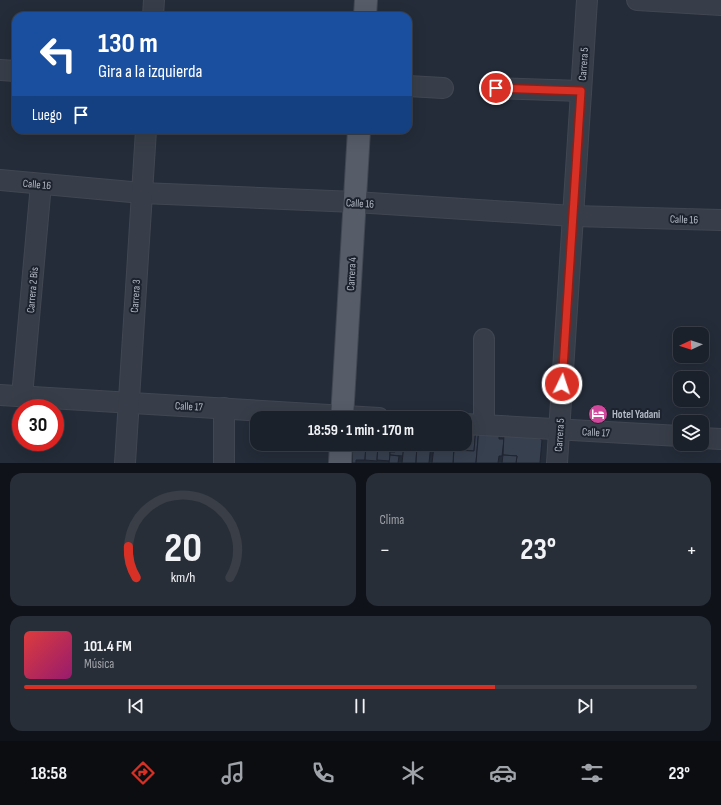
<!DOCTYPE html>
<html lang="es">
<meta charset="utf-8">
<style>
body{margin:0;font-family:"Sofia Sans Condensed",sans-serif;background:#282e37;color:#f1f3f6;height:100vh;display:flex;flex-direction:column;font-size:15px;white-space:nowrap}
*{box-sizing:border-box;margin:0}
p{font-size:13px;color:#a0a3a9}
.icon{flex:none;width:22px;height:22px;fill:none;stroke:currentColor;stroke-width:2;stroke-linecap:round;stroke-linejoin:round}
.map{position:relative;height:463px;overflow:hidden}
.panel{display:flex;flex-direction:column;gap:10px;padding:10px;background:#0f1218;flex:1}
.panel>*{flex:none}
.hud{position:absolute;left:12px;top:12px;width:400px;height:122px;border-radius:12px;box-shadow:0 4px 16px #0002,0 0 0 1px #393e47;background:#1a4fa0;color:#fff;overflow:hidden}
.needle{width:26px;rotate:267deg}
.buttons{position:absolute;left:673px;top:327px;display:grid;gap:8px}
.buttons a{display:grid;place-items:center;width:36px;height:36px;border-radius:8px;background:#1b212b;box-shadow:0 4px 16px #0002,0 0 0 1px #393e47;font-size:20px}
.speed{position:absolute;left:12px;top:399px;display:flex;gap:8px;font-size:20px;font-weight:700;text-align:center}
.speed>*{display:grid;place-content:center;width:52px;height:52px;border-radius:50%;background:#1b212b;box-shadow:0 4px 16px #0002,0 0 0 1px #393e47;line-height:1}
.speed .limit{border:6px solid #d22;background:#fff;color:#111}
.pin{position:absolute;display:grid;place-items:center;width:34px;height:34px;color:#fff;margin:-17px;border:2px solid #fff;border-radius:50%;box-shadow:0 1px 4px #0007}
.me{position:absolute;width:44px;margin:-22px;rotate:4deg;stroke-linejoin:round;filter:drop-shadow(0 0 3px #0008)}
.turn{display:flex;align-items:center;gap:14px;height:84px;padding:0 20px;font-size:18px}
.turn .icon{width:52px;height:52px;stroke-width:2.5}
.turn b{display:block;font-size:28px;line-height:34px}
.then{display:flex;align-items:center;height:38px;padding:0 20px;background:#0003;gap:8px;font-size:15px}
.big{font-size:30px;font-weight:700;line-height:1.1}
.panel .tile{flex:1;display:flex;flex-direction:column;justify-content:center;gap:6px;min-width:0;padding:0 14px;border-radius:12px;background:#282e37}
.panel .dial{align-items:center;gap:0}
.dial svg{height:104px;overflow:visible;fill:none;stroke:#393e47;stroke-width:7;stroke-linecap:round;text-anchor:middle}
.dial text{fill:#f1f3f6;stroke:none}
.song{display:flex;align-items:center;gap:12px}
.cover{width:48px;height:48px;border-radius:6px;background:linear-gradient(135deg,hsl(0 70% 55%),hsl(320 70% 35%))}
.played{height:4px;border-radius:2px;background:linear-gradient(90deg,#d93025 70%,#393e47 70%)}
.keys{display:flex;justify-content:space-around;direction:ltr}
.heat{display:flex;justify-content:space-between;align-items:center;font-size:22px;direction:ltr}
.panel .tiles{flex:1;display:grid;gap:10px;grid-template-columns:1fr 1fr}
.tile:last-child{grid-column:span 2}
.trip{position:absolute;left:250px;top:411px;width:222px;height:40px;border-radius:12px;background:#1b212b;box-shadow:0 4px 16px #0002,0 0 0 1px #393e47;font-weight:700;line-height:40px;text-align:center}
.tab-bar{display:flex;height:64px;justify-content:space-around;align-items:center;background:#0b0d11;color:#a0a3a9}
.tab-bar .icon{width:28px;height:28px}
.tab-bar .selected{color:#d93025}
.tab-bar b{font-size:18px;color:#f1f3f6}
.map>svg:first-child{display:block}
</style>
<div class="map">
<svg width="721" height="463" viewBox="0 0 721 463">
<rect width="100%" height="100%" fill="#242c39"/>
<g fill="#37404f" stroke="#1f2530">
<path d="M 465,426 L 476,427 L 474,451 L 454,450 L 454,444 L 465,444 Z"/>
<path d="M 476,427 L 479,427 L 476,463 L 453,463 L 454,450 L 474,451 Z"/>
<path d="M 479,427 L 499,433 L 499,439 L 504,439 L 502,456 L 499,456 L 498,463 L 476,463 Z"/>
<path d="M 504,434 L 538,437 L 542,440 L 540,463 L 516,463 L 517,456 L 503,455 Z"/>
<path d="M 353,444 L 366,444 L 365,460 L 356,460 L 356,463 L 352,463 Z"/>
<path d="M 366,444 L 378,444 L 377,461 L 365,460 Z"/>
<path d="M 378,444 L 395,444 L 395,452 L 390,452 L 390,461 L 377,460 Z"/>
<path d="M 395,444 L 404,444 L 403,456 L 390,455 L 390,452 L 395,452 Z"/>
<path d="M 404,444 L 417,444 L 416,463 L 402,463 Z"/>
<path d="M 417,444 L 431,444 L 429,463 L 416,463 Z"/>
<path d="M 437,444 L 454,445 L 453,463 L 432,463 L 434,446 Z"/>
<path d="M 390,455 L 399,456 L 398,463 L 389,463 Z"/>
<path d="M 503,455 L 517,456 L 516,463 L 502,463 Z"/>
</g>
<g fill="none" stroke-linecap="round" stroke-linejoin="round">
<defs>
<g id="minor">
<path d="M 637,0 L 721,5"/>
<path d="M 153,16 L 154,0"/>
<path d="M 0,70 L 16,71"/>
<path d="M 408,86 L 443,88"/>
<path d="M 496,88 L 581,91"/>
<path d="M 0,180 L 142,193 L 355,202 L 573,216 L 721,220"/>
<path d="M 0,395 L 379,418"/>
<path d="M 22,396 L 41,184"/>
<path d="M 465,424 L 680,436"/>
<path d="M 484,425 L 484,339"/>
<path d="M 702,438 L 721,439"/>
<path d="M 125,463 L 146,130"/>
<path d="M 224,463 L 224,408"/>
<path d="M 557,463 L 587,0"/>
</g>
<g id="major">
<path d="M 365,16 L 366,0"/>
<path d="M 342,418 L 359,130"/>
<path d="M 340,463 L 341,444"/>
</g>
</defs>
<use href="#minor" stroke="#414752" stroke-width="22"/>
<use href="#major" stroke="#414752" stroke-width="24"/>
<use href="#minor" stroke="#383e49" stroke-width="20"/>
<use href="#major" stroke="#565d69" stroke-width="22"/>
</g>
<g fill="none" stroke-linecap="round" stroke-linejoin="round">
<defs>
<path id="route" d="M 496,88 L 581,91 L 562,384"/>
</defs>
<use href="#route" stroke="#8d1f18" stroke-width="10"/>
<use href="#route" stroke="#d93025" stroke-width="7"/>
</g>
<defs>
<symbol id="hotel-disc" viewBox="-11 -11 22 22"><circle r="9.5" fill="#d1479c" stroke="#1d232e"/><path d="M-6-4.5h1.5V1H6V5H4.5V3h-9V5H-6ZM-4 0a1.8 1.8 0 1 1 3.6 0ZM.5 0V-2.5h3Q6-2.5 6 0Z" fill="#fff"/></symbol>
</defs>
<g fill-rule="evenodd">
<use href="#hotel-disc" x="587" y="403" width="22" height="22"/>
</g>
<g text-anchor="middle" stroke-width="4" stroke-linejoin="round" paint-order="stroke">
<g font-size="11" fill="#b3b9c5" stroke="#1d232e">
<text transform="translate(583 64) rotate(-86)" y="4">Carrera 5</text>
<text transform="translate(37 184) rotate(5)" y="4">Calle 16</text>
<text transform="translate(360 203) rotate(3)" y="4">Calle 16</text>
<text transform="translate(684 219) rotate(2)" y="4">Calle 16</text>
<text transform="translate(351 274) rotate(-87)" y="4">Carrera 4</text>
<text transform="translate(32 290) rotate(-85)" y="4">Carrera 2 Bis</text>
<text transform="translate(135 296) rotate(-86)" y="4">Carrera 3</text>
<text transform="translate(189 406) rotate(3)" y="4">Calle 17</text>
<text transform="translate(596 432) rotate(3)" y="4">Calle 17</text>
<text transform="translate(559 435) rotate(-86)" y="4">Carrera 5</text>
</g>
<g font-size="11" font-weight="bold" fill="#b3b9c5" stroke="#1d232e" text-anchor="start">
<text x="612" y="418">Hotel Yadani</text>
</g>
</g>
</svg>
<div class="buttons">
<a><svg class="needle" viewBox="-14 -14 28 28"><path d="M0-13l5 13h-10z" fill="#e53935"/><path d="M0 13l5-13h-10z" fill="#a0a3a9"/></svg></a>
<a><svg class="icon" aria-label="search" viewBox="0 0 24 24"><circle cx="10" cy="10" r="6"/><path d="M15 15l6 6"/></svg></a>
<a><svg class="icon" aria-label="layers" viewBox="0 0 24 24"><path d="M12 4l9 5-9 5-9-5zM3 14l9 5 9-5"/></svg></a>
</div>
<div class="speed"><div class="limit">30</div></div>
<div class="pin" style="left:496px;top:88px;background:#d93025"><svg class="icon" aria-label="arrive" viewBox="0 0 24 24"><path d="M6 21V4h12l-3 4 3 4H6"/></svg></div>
<svg class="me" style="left:562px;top:384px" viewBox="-20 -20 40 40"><circle r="17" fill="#d93025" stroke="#fff" stroke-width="3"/><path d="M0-11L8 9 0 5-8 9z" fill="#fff"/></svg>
<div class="trip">18:59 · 1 min · 170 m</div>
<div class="hud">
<div class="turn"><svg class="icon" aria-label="left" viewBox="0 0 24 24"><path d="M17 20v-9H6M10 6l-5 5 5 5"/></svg><div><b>130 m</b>Gira a la izquierda</div></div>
<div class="then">Luego<svg class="icon" aria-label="arrive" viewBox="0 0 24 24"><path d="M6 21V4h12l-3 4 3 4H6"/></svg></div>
</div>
</div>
<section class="panel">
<div class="tiles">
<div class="tile dial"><svg viewBox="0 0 100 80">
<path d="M14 69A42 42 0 1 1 86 69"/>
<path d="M14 69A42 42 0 0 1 8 45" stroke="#d93025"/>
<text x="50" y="56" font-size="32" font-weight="700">20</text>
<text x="50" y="72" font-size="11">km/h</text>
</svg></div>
<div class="tile"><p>Clima</p>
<div class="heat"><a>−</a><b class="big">23°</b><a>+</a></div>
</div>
<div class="tile">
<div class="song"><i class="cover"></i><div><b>101.4 FM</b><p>Música</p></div></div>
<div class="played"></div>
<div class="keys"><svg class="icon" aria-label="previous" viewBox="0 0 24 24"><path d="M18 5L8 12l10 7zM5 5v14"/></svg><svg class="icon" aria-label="pause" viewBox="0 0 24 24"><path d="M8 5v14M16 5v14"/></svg><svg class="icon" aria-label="next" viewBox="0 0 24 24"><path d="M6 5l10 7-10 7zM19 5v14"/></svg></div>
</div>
</div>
</section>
<nav class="tab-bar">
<b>18:58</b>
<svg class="icon selected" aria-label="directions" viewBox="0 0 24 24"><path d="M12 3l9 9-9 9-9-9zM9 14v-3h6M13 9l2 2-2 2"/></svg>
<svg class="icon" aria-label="music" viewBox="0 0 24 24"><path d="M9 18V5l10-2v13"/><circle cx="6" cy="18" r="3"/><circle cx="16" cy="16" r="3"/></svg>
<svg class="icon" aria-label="phone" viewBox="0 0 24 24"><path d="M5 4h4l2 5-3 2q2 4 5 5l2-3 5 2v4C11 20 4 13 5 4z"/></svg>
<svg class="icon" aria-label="climate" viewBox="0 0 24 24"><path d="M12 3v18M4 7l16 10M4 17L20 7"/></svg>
<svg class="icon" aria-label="car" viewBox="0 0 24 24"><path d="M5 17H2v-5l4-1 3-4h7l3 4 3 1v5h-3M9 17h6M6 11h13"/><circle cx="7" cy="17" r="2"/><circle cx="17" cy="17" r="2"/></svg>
<svg class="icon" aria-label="filters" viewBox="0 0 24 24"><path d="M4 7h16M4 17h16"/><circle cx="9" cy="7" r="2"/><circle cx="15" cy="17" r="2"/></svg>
<b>23°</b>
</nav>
